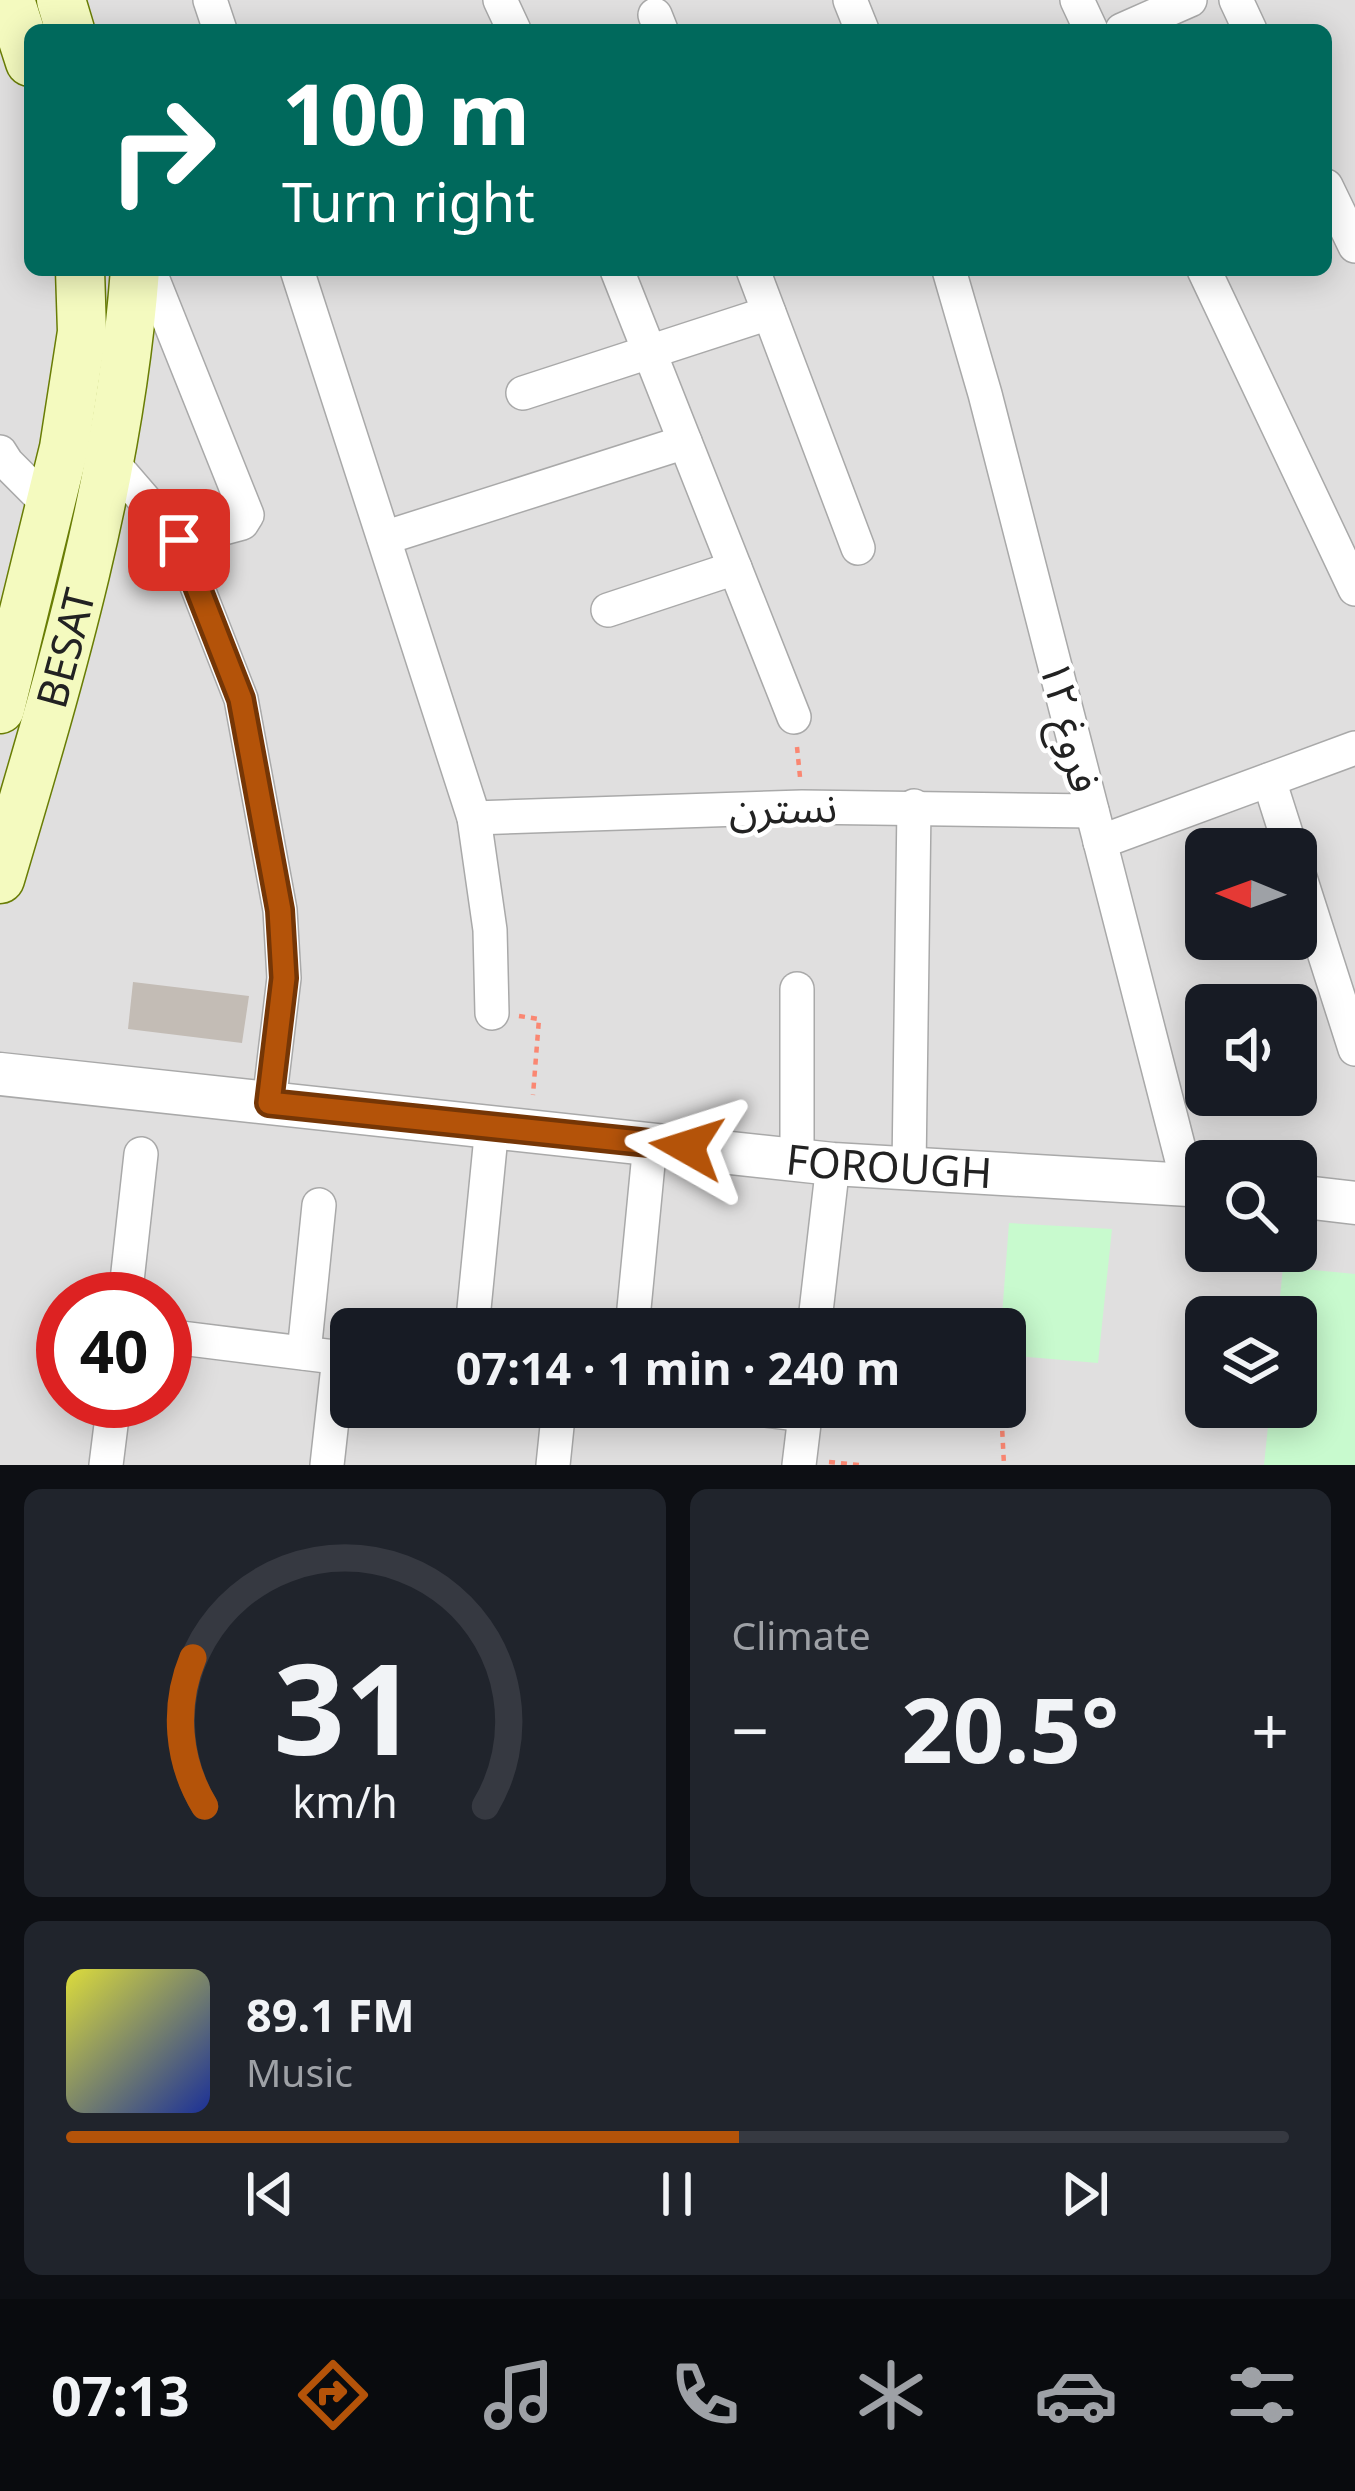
<!DOCTYPE html>
<meta charset="utf-8">
<style>
body{margin:0;font-family:"Noto Sans","Noto Sans Arabic",sans-serif;background:#20242c;color:#f1f3f6;height:100vh;display:flex;flex-direction:column;font-size:45px;white-space:nowrap}
*{box-sizing:border-box;margin:0}
p{font-size:39px;color:#9ea1a6}
.icon{flex:none;width:66px;height:66px;fill:none;stroke:currentColor;stroke-width:2;stroke-linecap:round;stroke-linejoin:round}
.map{position:relative;height:1465px;overflow:hidden}
.sheet{display:flex;flex-direction:column;gap:24px;padding:24px;background:#0d0f14;flex:1}
.sheet>*{flex:none}
.banner{position:absolute;left:24px;top:24px;width:1308px;height:252px;border-radius:18px;box-shadow:0 6px 30px #0003;background:#00695c;color:#fff;overflow:hidden}
.needle{width:78px;rotate:271deg}
.fabs{position:absolute;left:1185px;top:828px;display:grid;gap:24px}
.fabs a{display:grid;place-items:center;width:132px;height:132px;border-radius:18px;background:#171b24;box-shadow:0 6px 30px #0003;font-size:60px}
.speed{position:absolute;left:36px;top:1272px;display:flex;gap:24px;font-size:60px;font-weight:700;text-align:center}
.speed>*{display:grid;place-content:center;width:156px;height:156px;border-radius:50%;background:#171b24;box-shadow:0 6px 30px #0003;line-height:1}
.speed .limit{border:18px solid #d22;background:#fff;color:#111}
.pin{position:absolute;display:grid;place-items:center;width:102px;height:102px;color:#fff;margin:-51px;border-radius:24px;box-shadow:0 6px 18px #0006}
.me{position:absolute;width:132px;margin:-66px;rotate:276deg;stroke-linejoin:round;filter:drop-shadow(0 0 9px #0008)}
.turn{display:flex;align-items:center;gap:42px;height:252px;padding:0 60px;font-size:54px}
.turn .icon{width:156px;height:156px;stroke-width:2.5}
.turn b{display:block;font-size:84px;line-height:102px}
.big{font-size:90px;font-weight:700;line-height:1.1}
.sheet .widget{flex:1;display:flex;flex-direction:column;justify-content:center;gap:18px;min-width:0;padding:0 42px;border-radius:18px;background:#20242c}
.sheet .dial{align-items:center;gap:0}
.dial svg{height:312px;overflow:visible;fill:none;stroke:#363941;stroke-width:7;stroke-linecap:round;text-anchor:middle}
.dial text{fill:#f1f3f6;stroke:none}
.song{display:flex;align-items:center;gap:36px}
.cover{width:144px;height:144px;border-radius:18px;background:linear-gradient(135deg,hsl(60 70% 55%),hsl(230 70% 35%))}
.played{height:12px;border-radius:6px;background:linear-gradient(90deg,#b45309 55%,#363941 55%)}
.keys{display:flex;justify-content:space-around;direction:ltr}
.heat{display:flex;justify-content:space-between;align-items:center;font-size:66px;direction:ltr}
.sheet .tiles{flex:1;display:grid;gap:24px;grid-template-columns:1fr 1fr}
.widget:last-child{grid-column:span 2}
.trip{position:absolute;left:330px;top:1308px;width:696px;height:120px;border-radius:18px;background:#171b24;box-shadow:0 6px 30px #0003;font-weight:700;line-height:120px;text-align:center}
.menu{display:flex;height:192px;justify-content:space-around;align-items:center;background:#090b0e;color:#9ea1a6}
.menu .icon{width:84px;height:84px}
.menu .on{color:#b45309}
.menu b{font-size:54px;color:#f1f3f6}
.map>svg:first-child{display:block}
</style>
<div class="map">
<svg width="1355" height="1465" viewBox="0 0 1355 1465">
<rect width="100%" height="100%" fill="#f2efe9"/>
<path fill="#e0dfdf" fill-rule="evenodd" d="M 0,0 L 1355,0 L 1355,1465 L 0,1465 ZM 30,30 L 1326,30 L 1326,270 L 30,270 ZM 1206,849 L 1296,849 L 1296,939 L 1206,939 ZM 1206,1005 L 1296,1005 L 1296,1095 L 1206,1095 ZM 1206,1161 L 1296,1161 L 1296,1251 L 1206,1251 ZM 63,1299 L 165,1299 L 165,1401 L 63,1401 ZM 1206,1317 L 1296,1317 L 1296,1407 L 1206,1407 ZM 351,1329 L 1005,1329 L 1005,1407 L 351,1407 Z"/>
<g fill="#c8face">
<path d="M 1009,1223 L 1112,1229 L 1098,1363 L 1005,1355 L 1005,1329 L 1001,1329 Z"/>
<path d="M 1283,1267 L 1355,1274 L 1355,1465 L 1264,1465 L 1270,1407 L 1296,1407 L 1296,1317 L 1278,1317 Z"/>
</g>
<path fill="#c3bcb5" d="M 133,982 L 249,996 L 242,1043 L 128,1029 Z"/>
<g fill="none" stroke-linecap="round" stroke-linejoin="round">
<defs>
<g id="minor">
<path d="M 210,0 L 220,30"/>
<path d="M 500,0 L 514,30"/>
<path d="M 850,0 L 862,30"/>
<path d="M 1077,0 L 1091,30"/>
<path d="M 1236,0 L 1250,30"/>
<path d="M 655,15 L 661,30"/>
<path d="M 1122,30 L 1190,0"/>
<path d="M 1326,186 L 1355,246"/>
<path d="M 149,270 L 247,515 L 242,523 L 179,540"/>
<path d="M 297,270 L 474,818 L 490,930 L 492,1013"/>
<path d="M 617,270 L 794,717"/>
<path d="M 753,270 L 858,548"/>
<path d="M 949,270 L 985,394 L 1188,1184"/>
<path d="M 1204,270 L 1355,589"/>
<path d="M 523,393 L 769,313"/>
<path d="M 0,452 L 7,463 L 50,506"/>
<path d="M 110,460 L 179,540 L 241,699 L 280,910 L 284,978 L 269,1103"/>
<path d="M 384,538 L 685,442"/>
<path d="M 608,610 L 735,568"/>
<path d="M 1269,780 L 1291,849"/>
<path d="M 474,818 L 802,807 L 1092,811"/>
<path d="M 1100,842 L 1355,748"/>
<path d="M 1296,865 L 1355,1049"/>
<path d="M 797,1158 L 797,989"/>
<path d="M 909,1169 L 914,806"/>
<path d="M 125,1299 L 141,1154"/>
<path d="M 472,1329 L 492,1126"/>
<path d="M 632,1329 L 650,1143"/>
<path d="M 814,1329 L 833,1164"/>
<path d="M 165,1336 L 351,1359"/>
<path d="M 304,1353 L 319,1205"/>
<path d="M 740,1407 L 805,1415"/>
<path d="M 106,1465 L 114,1401"/>
<path d="M 327,1465 L 339,1357"/>
<path d="M 553,1465 L 559,1407"/>
<path d="M 799,1465 L 806,1407"/>
</g>
<g id="tertiary">
<path id="s1" d="M 0,1074 L 833,1164 L 1206,1186"/>
<path d="M 1296,1196 L 1355,1203"/>
</g>
<g id="secondary">
<path d="M 10,0 L 30,62"/>
<path d="M 61,0 L 70,30"/>
<path d="M 0,709 L 64,448 L 82,332 L 80,270"/>
<path id="s2" d="M 0,879 C 60,677 119,481 135,270"/>
</g>
</defs>
<use href="#minor" stroke="#a9a9a9" stroke-width="36"/>
<use href="#tertiary" stroke="#a9a9a9" stroke-width="45"/>
<use href="#secondary" stroke="#697d05" stroke-width="51"/>
<g stroke="#fa8772" stroke-width="4.5" stroke-dasharray="6 6" stroke-linecap="butt">
<path d="M 797,747 L 800,777"/>
<path d="M 519,1016 L 539,1019 L 533,1095"/>
<path d="M 1001,1407 L 1004,1465"/>
<path d="M 829,1462 L 859,1465"/>
</g>
<use href="#minor" stroke="#fff" stroke-width="33"/>
<use href="#tertiary" stroke="#fff" stroke-width="42"/>
<use href="#secondary" stroke="#f4fabf" stroke-width="48"/>
</g>
<g fill="none" stroke-linecap="round" stroke-linejoin="round">
<defs>
<path id="route" d="M 179,540 L 241,699 L 280,910 L 284,978 L 269,1103 L 687,1147"/>
</defs>
<use href="#route" stroke="#753606" stroke-width="30"/>
<use href="#route" stroke="#b45309" stroke-width="21"/>
</g>
<g text-anchor="middle" stroke-width="9" stroke-linejoin="round" paint-order="stroke">
<g font-size="42" fill="#222" stroke="#fff">
<text dy="15" stroke="none"><textPath href="#s2" startOffset="240">BESAT</textPath></text>
<text transform="translate(1070 726) rotate(76)" y="15">فروغ ۱۲</text>
<text transform="translate(783 808) rotate(-1)" y="15">نسترن</text>
<text dy="15" stroke="none"><textPath href="#s1" startOffset="894">FOROUGH</textPath></text>
</g>
</g>
</svg>
<div class="fabs">
<a><svg class="needle" viewBox="-14 -14 28 28"><path d="M0-13l5 13h-10z" fill="#e53935"/><path d="M0 13l5-13h-10z" fill="#9ea1a6"/></svg></a>
<a><svg class="icon" aria-label="sound" viewBox="0 0 24 24"><path d="M4 9h4l5-4v14l-5-4H4zM17 9q2 3 0 6"/></svg></a>
<a><svg class="icon" aria-label="search" viewBox="0 0 24 24"><circle cx="10" cy="10" r="6"/><path d="M15 15l6 6"/></svg></a>
<a><svg class="icon" aria-label="layers" viewBox="0 0 24 24"><path d="M12 4l9 5-9 5-9-5zM3 14l9 5 9-5"/></svg></a>
</div>
<div class="speed"><div class="limit">40</div></div>
<div class="pin" style="left:179px;top:540px;background:#d93025"><svg class="icon" aria-label="arrive" viewBox="0 0 24 24"><path d="M6 21V4h12l-3 4 3 4H6"/></svg></div>
<svg class="me" style="left:687px;top:1147px" viewBox="-20 -20 40 40"><path d="M0-17L14 15 0 8-14 15z" fill="#b45309" stroke="#fff" stroke-width="4"/></svg>
<div class="trip">07:14 · 1 min · 240 m</div>
<div class="banner">
<div class="turn"><svg class="icon" aria-label="right" viewBox="0 0 24 24"><path d="M7 20v-9h11M14 6l5 5-5 5"/></svg><div><b>100 m</b>Turn right</div></div>
</div>
</div>
<section class="sheet">
<div class="tiles">
<div class="widget dial"><svg viewBox="0 0 100 80">
<path d="M14 69A42 42 0 1 1 86 69"/>
<path d="M14 69A42 42 0 0 1 11 31" stroke="#b45309"/>
<text x="50" y="56" font-size="32" font-weight="700">31</text>
<text x="50" y="72" font-size="11">km/h</text>
</svg></div>
<div class="widget"><p>Climate</p>
<div class="heat"><a>−</a><b class="big">20.5°</b><a>+</a></div>
</div>
<div class="widget">
<div class="song"><i class="cover"></i><div><b>89.1 FM</b><p>Music</p></div></div>
<div class="played"></div>
<div class="keys"><svg class="icon" aria-label="previous" viewBox="0 0 24 24"><path d="M18 5L8 12l10 7zM5 5v14"/></svg><svg class="icon" aria-label="pause" viewBox="0 0 24 24"><path d="M8 5v14M16 5v14"/></svg><svg class="icon" aria-label="next" viewBox="0 0 24 24"><path d="M6 5l10 7-10 7zM19 5v14"/></svg></div>
</div>
</div>
</section>
<nav class="menu">
<b>07:13</b>
<svg class="icon on" aria-label="directions" viewBox="0 0 24 24"><path d="M12 3l9 9-9 9-9-9zM9 14v-3h6M13 9l2 2-2 2"/></svg>
<svg class="icon" aria-label="music" viewBox="0 0 24 24"><path d="M9 18V5l10-2v13"/><circle cx="6" cy="18" r="3"/><circle cx="16" cy="16" r="3"/></svg>
<svg class="icon" aria-label="phone" viewBox="0 0 24 24"><path d="M5 4h4l2 5-3 2q2 4 5 5l2-3 5 2v4C11 20 4 13 5 4z"/></svg>
<svg class="icon" aria-label="climate" viewBox="0 0 24 24"><path d="M12 3v18M4 7l16 10M4 17L20 7"/></svg>
<svg class="icon" aria-label="car" viewBox="0 0 24 24"><path d="M5 17H2v-5l4-1 3-4h7l3 4 3 1v5h-3M9 17h6M6 11h13"/><circle cx="7" cy="17" r="2"/><circle cx="17" cy="17" r="2"/></svg>
<svg class="icon" aria-label="filters" viewBox="0 0 24 24"><path d="M4 7h16M4 17h16"/><circle cx="9" cy="7" r="2"/><circle cx="15" cy="17" r="2"/></svg>
</nav>
